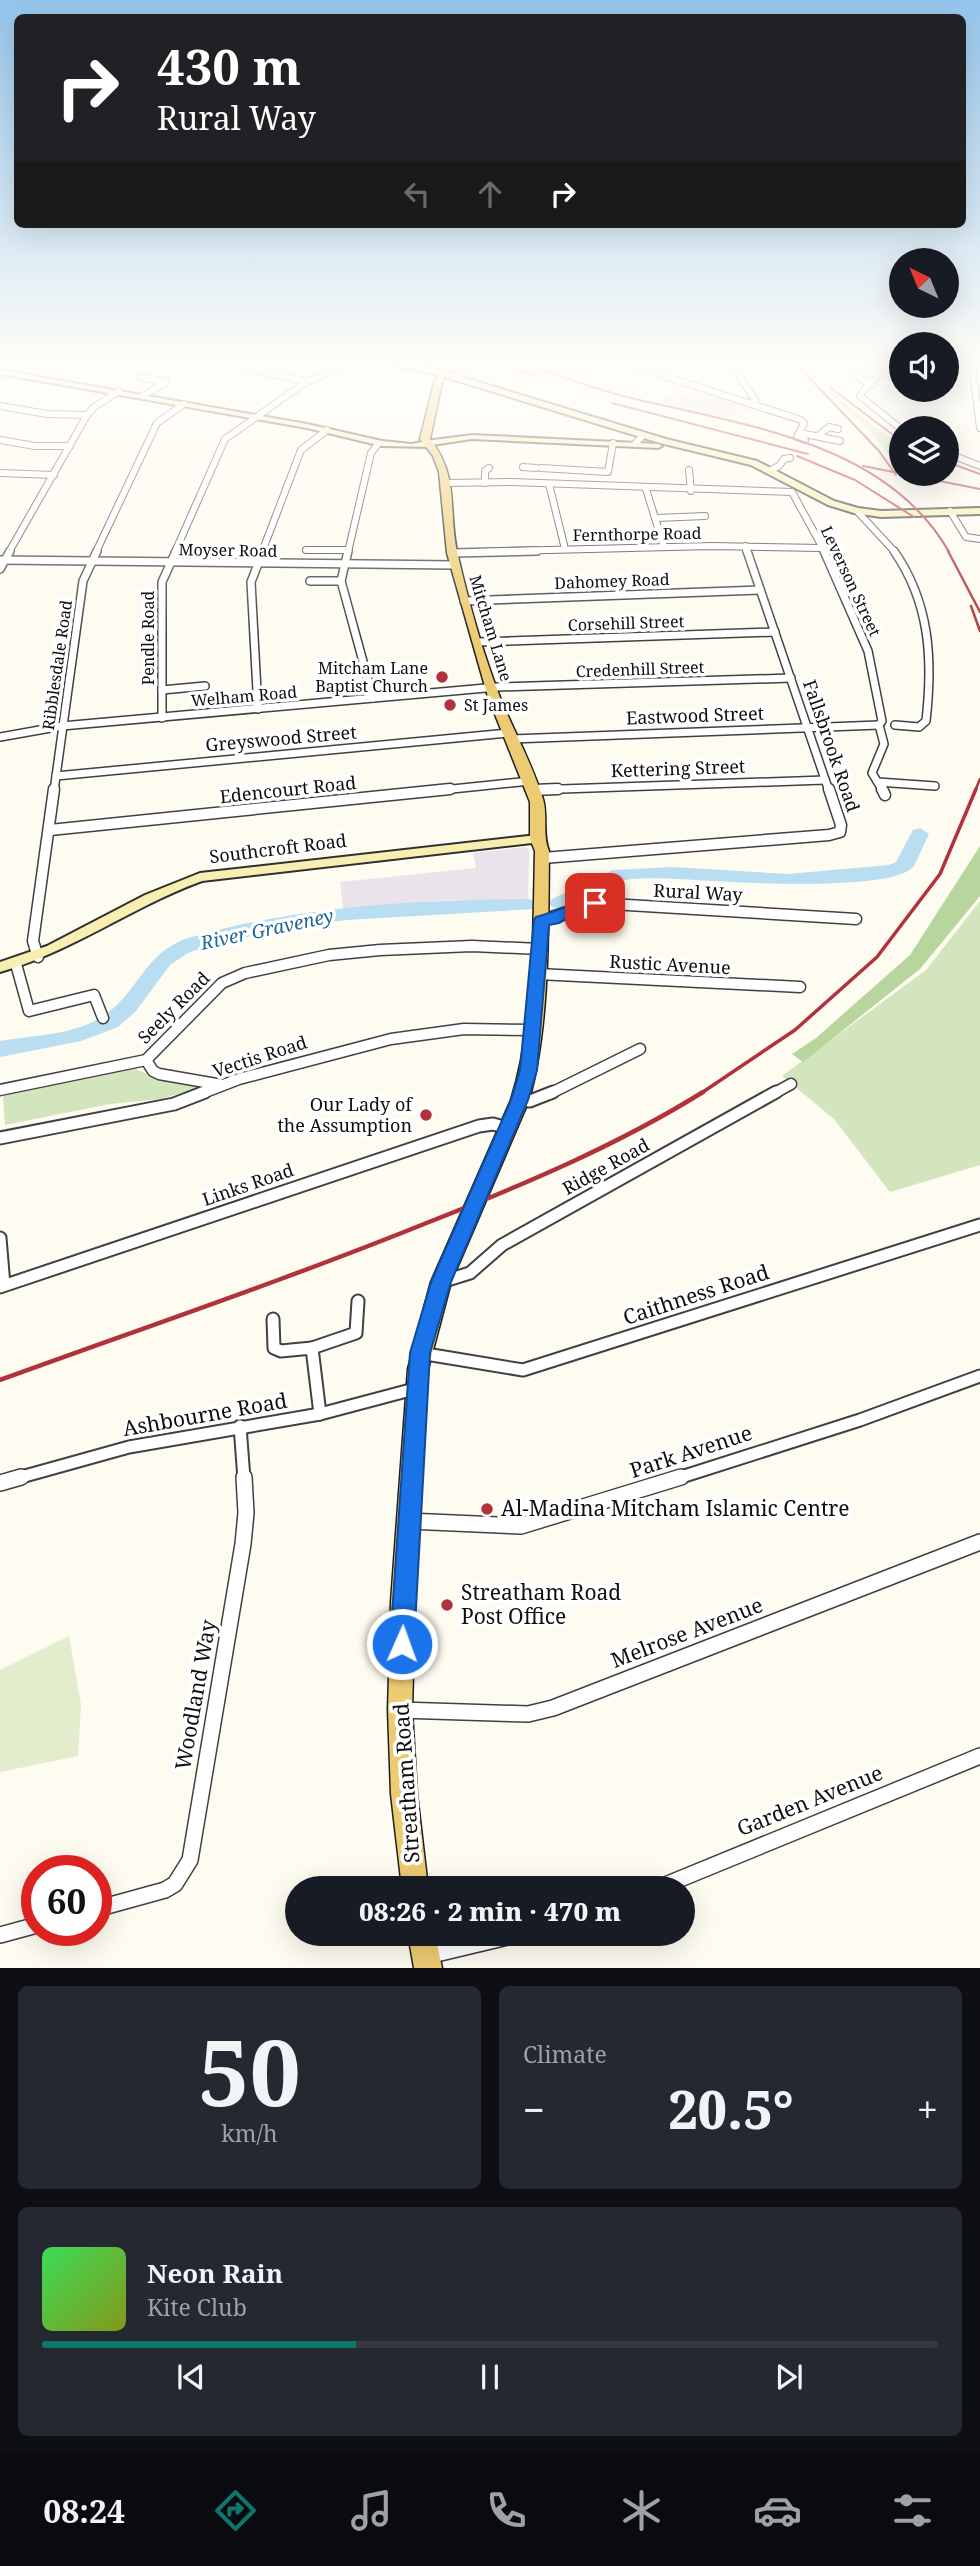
<!DOCTYPE html>
<meta charset="utf-8">
<style>
body{margin:0;font-family:"Noto Serif",serif;background:#242831;color:#f1f3f6;height:100vh;display:flex;flex-direction:column;font-size:26px;white-space:nowrap}
*{box-sizing:border-box;margin:0}
p{font-size:23px;color:#9ea1a6}
.icon{flex:none;width:38px;height:38px;fill:none;stroke:currentColor;stroke-width:2;stroke-linecap:round;stroke-linejoin:round}
.map{position:relative;height:1968px;overflow:hidden}
.details{display:flex;flex-direction:column;gap:18px;padding:18px;background:#0d0f14;flex:1}
.details>*{flex:none}
.hud{position:absolute;left:14px;top:14px;width:952px;height:214px;border-radius:10px;box-shadow:0 7px 28px #0002;background:#202124;color:#fff;overflow:hidden}
.needle{width:46px;rotate:317deg}
.fabs{position:absolute;left:889px;top:248px;display:grid;gap:14px}
.fabs a{display:grid;place-items:center;width:70px;height:70px;border-radius:50%;background:#171b24;box-shadow:0 7px 28px #0002;font-size:35px}
.speed{position:absolute;left:21px;top:1855px;display:flex;gap:14px;font-size:35px;font-weight:700;text-align:center}
.speed>*{display:grid;place-content:center;width:91px;height:91px;border-radius:50%;background:#171b24;box-shadow:0 7px 28px #0002;line-height:1}
.speed .limit{border:10px solid #d22;background:#fff;color:#111}
.pin{position:absolute;display:grid;place-items:center;width:60px;height:60px;color:#fff;margin:-30px;border-radius:14px;box-shadow:0 4px 10px #0006}
.me{position:absolute;width:77px;margin:-38px;rotate:2deg;stroke-linejoin:round;filter:drop-shadow(0 0 5px #0008)}
.turn{display:flex;align-items:center;gap:24px;height:147px;padding:0 28px;font-size:32px}
.turn .icon{width:91px;height:91px;stroke-width:2.5}
.turn b{display:block;font-size:49px;line-height:60px}
.lanes{display:flex;align-items:center;height:66px;padding:0 28px;background:#0003;justify-content:center;gap:35px;direction:ltr}
.lanes .off{opacity:.35}
.big{font-size:52px;font-weight:800;line-height:1.1}
.details .tile{flex:1;display:flex;flex-direction:column;justify-content:center;gap:10px;min-width:0;padding:0 24px;border-radius:10px;background:#242831}
.details .dial{align-items:center;gap:0}
.dial b{font-size:91px;line-height:1}
.song{display:flex;align-items:center;gap:21px}
.cover{width:84px;height:84px;border-radius:10px;background:linear-gradient(135deg,hsl(130 70% 55%),hsl(70 70% 35%))}
.played{height:7px;border-radius:4px;background:linear-gradient(90deg,#0f766e 35%,#363941 35%)}
.keys{display:flex;justify-content:space-around;direction:ltr}
.heat{display:flex;justify-content:space-between;align-items:center;font-size:38px;direction:ltr}
.details .tiles{flex:1;display:grid;gap:18px;grid-template-columns:1fr 1fr}
.tile:last-child{grid-column:span 2}
.trip{position:absolute;left:285px;top:1876px;width:410px;height:70px;border-radius:35px;background:#171b24;box-shadow:0 7px 28px #0002;font-weight:800;line-height:70px;text-align:center}
.menu{display:flex;height:112px;justify-content:space-around;align-items:center;background:#090b0e;color:#9ea1a6}
.menu .icon{width:49px;height:49px}
.menu .active{color:#0f766e}
.menu b{font-size:32px;color:#f1f3f6}
.map>svg:first-child{display:block}
</style>
<div class="map">
<svg width="980" height="1968" viewBox="0 0 980 1968">
<rect width="100%" height="100%" fill="#fefbf0"/>
<g fill="#ebe3ec">
<path d="M 700,389 L 754,408 L 736,416 L 723,417 L 655,402 L 676,393 L 684,396 Z"/>
<path d="M 525,847 L 529,849 L 529,858 L 528,903 L 454,900 L 343,909 L 340,882 L 476,868 L 473,853 Z"/>
</g>
<g fill="#d3e5bd">
<path d="M 825,388 L 880,431 L 901,443 L 901,457 L 889,456 L 870,431 Z"/>
<path d="M 980,901 L 980,1165 L 890,1192 L 834,1119 L 782,1076 L 926,970 Z"/>
<path d="M 133,1068 L 165,1081 L 195,1085 L 197,1088 L 161,1099 L 110,1104 L 5,1125 L 3,1097 L 6,1095 Z"/>
</g>
<path fill="#b8d59d" d="M 980,846 L 980,896 L 920,969 L 803,1062 L 792,1054 L 816,1038 L 910,955 Z"/>
<path fill="#e3edce" d="M 69,1636 L 81,1705 L 78,1756 L 0,1772 L 0,1670 Z"/>
<g fill="none" stroke-linecap="round" stroke-linejoin="round">
<g fill="#b9def1" fill-rule="evenodd">
<path d="M 920,828 L 929,834 L 914,866 C 896,891 746,883 713,881 C 687,880 639,875 616,882 C 596,889 573,913 552,907 L 549,903 L 552,899 L 613,870 L 672,867 L 788,874 L 889,865 L 896,862 L 913,830 Z"/>
<path d="M 528,899 L 535,901 L 538,905 L 535,909 L 346,920 L 274,931 L 207,946 L 188,953 L 170,965 L 136,1011 L 118,1027 L 81,1041 L 0,1057 L 0,1041 C 34,1035 77,1035 105,1015 C 139,991 144,953 188,938 C 299,906 413,900 528,899 Z"/>
</g>
<defs>
<g id="street-far4">
<path d="M 231,364 L 306,382"/>
<path d="M 627,364 L 801,420 L 804,423 L 797,437 L 805,440"/>
<path d="M 732,364 L 755,400 L 752,404"/>
<path d="M 846,364 L 864,381 L 873,384"/>
<path d="M 886,364 C 879,379 867,383 860,396 L 901,429"/>
<path d="M 972,364 L 980,428"/>
<path d="M 140,377 L 166,382 L 143,396"/>
<path d="M 451,377 L 474,366 L 469,364"/>
<path d="M 0,406 L 47,414 L 87,415"/>
<path d="M 800,433 L 840,441"/>
<path d="M 819,435 L 829,427 L 838,429"/>
<path d="M 0,440 L 35,446 L 70,446"/>
<path d="M 635,444 L 643,435"/>
<path d="M 947,453 L 980,466"/>
<path d="M 523,467 L 536,468"/>
<path d="M 541,468 L 608,472 L 613,443"/>
<path d="M 689,470 L 691,491"/>
<path d="M 771,470 L 779,466 L 784,459 L 790,458"/>
<path d="M 0,473 L 54,475"/>
<path d="M 445,483 L 512,482 L 792,492 L 825,552"/>
<path d="M 485,483 L 485,471 L 489,468"/>
<path d="M 549,484 L 565,549"/>
<path d="M 646,489 L 664,547"/>
<path d="M 857,511 L 895,552"/>
<path d="M 950,511 L 966,537 L 980,539"/>
<path d="M 656,518 L 705,516"/>
<path d="M 745,546 L 747,552"/>
<path d="M 306,550 L 346,550"/>
<path d="M 9,552 L 87,415 L 94,407 L 119,391"/>
<path d="M 96,552 L 157,423 L 184,404"/>
<path d="M 175,552 L 225,439 L 306,382 L 350,364"/>
<path d="M 262,552 L 301,450 L 327,430"/>
<path d="M 348,552 L 371,453 L 378,444"/>
<path d="M 472,552 L 712,546 L 822,548"/>
</g>
<g id="street-far3">
<path d="M 348,551 L 341,581 L 373,698"/>
<path d="M 747,551 L 829,791"/>
<path d="M 824,551 L 868,651 L 882,721 L 879,725"/>
<path d="M 894,551 C 930,603 933,659 926,721 L 919,727 L 895,725"/>
<path d="M 452,553 L 537,551"/>
<path d="M 0,560 L 455,565"/>
<path d="M 0,569 L 10,551"/>
<path d="M 310,581 L 341,581"/>
<path d="M 464,601 L 760,590"/>
<path d="M 477,642 L 775,632"/>
<path d="M 162,690 L 205,686"/>
<path d="M 258,709 L 251,582 L 263,551"/>
<path d="M 162,718 L 162,582 L 176,551"/>
<path d="M 879,725 L 884,744 L 872,773 L 883,791"/>
<path d="M 0,737 L 62,726 L 497,687 L 791,678"/>
<path d="M 512,739 L 879,725"/>
<path d="M 56,776 L 508,733"/>
<path d="M 878,782 L 935,786"/>
<path d="M 533,790 L 825,780"/>
<path d="M 54,791 L 83,581 L 97,551"/>
<path d="M 433,791 L 530,781"/>
</g>
<g id="street-far2">
<path d="M 882,789 L 885,795"/>
<path d="M 533,790 L 558,789"/>
<path d="M 50,830 L 450,789"/>
<path d="M 543,858 L 829,835 L 840,832 L 841,825 L 829,789"/>
<path d="M 542,920 L 595,903 L 856,919"/>
<path d="M 38,957 L 33,941 L 54,789"/>
<path d="M 16,964 L 29,1011 L 94,995 L 103,1018"/>
<path d="M 538,974 L 800,987"/>
<path d="M 146,1060 L 153,1071 L 159,1074 L 222,1085"/>
<path d="M 0,1090 L 146,1060 L 222,983 L 245,973 L 329,955 L 380,950 L 472,946 L 540,949"/>
<path d="M 200,1094 L 239,1079 L 391,1039 L 464,1029 L 534,1030"/>
<path d="M 549,1094 L 640,1049"/>
<path d="M 773,1094 L 791,1084"/>
</g>
<g id="street-far1">
<path d="M 520,1100 L 530,1101 L 553,1092"/>
<path d="M 0,1138 L 174,1104 L 205,1092"/>
<path d="M 0,1238 L 4,1285"/>
<path d="M 441,1282 L 470,1273 L 502,1245 L 776,1092"/>
<path d="M 0,1287 L 479,1126 L 493,1124 L 507,1128"/>
<path d="M 273,1319 L 274,1348 L 281,1351 L 312,1348 L 320,1414"/>
<path d="M 312,1348 L 356,1333 L 358,1301"/>
<path d="M 420,1353 L 523,1370 L 980,1225"/>
<path d="M 240,1426 L 244,1479"/>
<path d="M 14,1479 L 129,1447 L 320,1414 L 418,1388"/>
<path d="M 675,1479 L 860,1420 L 980,1376"/>
</g>
<g id="street">
<path d="M 0,1483 L 21,1477"/>
<path d="M 408,1521 L 521,1526 L 681,1477"/>
<path d="M 400,1710 L 528,1714 L 553,1708 L 980,1542"/>
<path d="M 658,1888 L 980,1756"/>
<path d="M 96,1909 L 165,1890 L 175,1884 L 190,1860 L 243,1544 L 246,1513 L 244,1477"/>
<path d="M 0,1935 L 37,1925"/>
<path d="M 428,1956 L 520,1934"/>
</g>
<g id="secondary">
<path d="M 386,364 L 403,364 L 439,370 L 666,439 L 757,461 L 834,501 L 858,508 L 881,511 L 980,508 L 980,514 L 881,517 L 854,513 L 828,505 L 751,465 L 660,443 L 435,374 Z"/>
<path d="M 0,370 L 307,424 L 382,441 L 412,444 L 426,441 L 472,435 L 658,444 L 662,446 L 658,448 L 472,439 L 432,445 L 428,447 L 382,446 L 307,428 L 0,374 Z"/>
<path d="M 537,835 L 543,839 L 541,842 L 202,881 C 131,907 74,951 0,972 L 0,962 L 47,946 L 145,895 L 200,873 Z"/>
</g>
<g id="primary">
<path d="M 442,364 L 450,364 L 442,383 L 430,439 C 461,479 447,511 458,556 C 469,604 483,654 501,700 C 515,733 532,764 543,799 C 548,816 542,834 549,851 C 548,929 550,1025 529,1100 L 451,1282 L 428,1369 L 415,1602 L 412,1710 L 417,1794 L 428,1888 L 402,1888 L 391,1794 L 388,1710 L 391,1602 L 408,1369 L 431,1282 L 511,1100 C 535,1024 533,930 535,851 L 530,839 L 530,802 L 488,697 L 447,553 L 439,472 L 433,456 L 420,439 L 434,383 Z"/>
<path d="M 408,1934 L 435,1934 L 442,1968 L 414,1968 Z"/>
</g>
</defs>
<use href="#street-far4" stroke="#414141" stroke-width="8"/>
<use href="#street-far3" stroke="#414141" stroke-width="10"/>
<use href="#street-far2" stroke="#414141" stroke-width="13"/>
<use href="#street-far1" stroke="#414141" stroke-width="15"/>
<use href="#street" stroke="#414141" stroke-width="18"/>
<use href="#secondary" stroke="#303030" stroke-width="4"/>
<use href="#primary" stroke="#1f1f1f" stroke-width="3"/>
<use href="#street-far4" stroke="#fff" stroke-width="6"/>
<use href="#street-far3" stroke="#fff" stroke-width="7"/>
<use href="#street-far2" stroke="#fff" stroke-width="10"/>
<use href="#street-far1" stroke="#fff" stroke-width="11"/>
<use href="#street" stroke="#fff" stroke-width="15"/>
<use href="#secondary" fill="#f8eeb1" fill-rule="evenodd"/>
<use href="#primary" fill="#eccb72" fill-rule="evenodd"/>
<g stroke="#b2323c" stroke-width="2">
<path d="M 501,364 L 533,376"/>
<path d="M 524,364 C 560,376 595,389 631,398 C 743,425 887,442 949,552"/>
<path d="M 796,364 L 879,451 L 896,475"/>
<path d="M 831,388 L 901,441"/>
<path d="M 612,403 L 808,454"/>
<path d="M 797,456 L 855,480 L 914,517"/>
<path d="M 947,462 L 980,474"/>
<path d="M 863,466 L 980,489"/>
</g>
<g stroke="#b2323c" stroke-width="2.5">
<path d="M 948,551 L 980,612"/>
<path d="M 971,606 L 980,631"/>
<path d="M 975,791 L 980,779"/>
</g>
<path stroke="#b2323c" stroke-width="3.5" d="M 700,1094 L 795,1030 L 877,957 L 940,874 L 976,789"/>
<path stroke="#b2323c" stroke-width="4.5" d="M 0,1380 C 143,1328 288,1279 429,1222 C 523,1185 618,1145 703,1092"/>
</g>
<linearGradient id="sky" x2="0" y2="1"><stop stop-color="#95c5ec"/><stop offset="0.57" stop-color="#fffdf8"/><stop offset="1" stop-color="#fffdf8" stop-opacity="0"/></linearGradient>
<rect width="980" height="639" fill="url(#sky)"/>
<path fill="#1a73e8" stroke="#114b97" stroke-width="2" d="M 595,899 L 602,903 L 600,907 L 583,910 L 559,923 L 549,925 L 537,1070 L 528,1100 L 451,1282 L 430,1353 L 414,1644 L 410,1653 L 402,1656 L 393,1653 L 390,1644 L 410,1353 L 431,1282 L 511,1100 L 520,1070 L 534,920 L 536,917 C 556,912 574,902 595,899 Z"/>
<g fill="#b2323c" stroke="#fff" stroke-width="2.5">
<circle cx="442" cy="677" r="7"/>
<circle cx="450" cy="705" r="7"/>
<circle cx="426" cy="1115" r="7"/>
<circle cx="487" cy="1509" r="7"/>
<circle cx="447" cy="1605" r="7"/>
</g>
<g text-anchor="middle" stroke-width="7" stroke-linejoin="round" paint-order="stroke">
<g font-size="16" fill="#0e0e0e" stroke="#fff">
<text transform="translate(637 534) rotate(-1)" y="6">Fernthorpe Road</text>
<text transform="translate(228 550) rotate(1)" y="6">Moyser Road</text>
<text transform="translate(612 581) rotate(-2)" y="6">Dahomey Road</text>
<text transform="translate(851 581) rotate(65)" y="6">Leverson Street</text>
<text transform="translate(626 623) rotate(-2)" y="6">Corsehill Street</text>
<text transform="translate(491 628) rotate(73)" y="6">Mitcham Lane</text>
<text transform="translate(148 638) rotate(-90)" y="6">Pendle Road</text>
<text transform="translate(57 665) rotate(-82)" y="6">Ribblesdale Road</text>
<text transform="translate(640 669) rotate(-2)" y="6">Credenhill Street</text>
<text transform="translate(244 696) rotate(-5)" y="6">Welham Road</text>
</g>
<g font-size="16" fill="#0e0e0e" stroke="#fff" text-anchor="end">
<text x="428" y="674">Mitcham Lane<tspan x="428" dy="18">Baptist Church</tspan></text>
<text x="464" y="711" text-anchor="start">St James</text>
</g>
<g font-size="18" fill="#0e0e0e" stroke="#fff">
<text transform="translate(695 716) rotate(-2)" y="6">Eastwood Street</text>
<text transform="translate(281 739) rotate(-5)" y="6">Greyswood Street</text>
<text transform="translate(831 746) rotate(71)" y="6">Fallsbrook Road</text>
<text transform="translate(678 769) rotate(-2)" y="6">Kettering Street</text>
<text transform="translate(288 790) rotate(-6)" y="6">Edencourt Road</text>
<text transform="translate(278 849) rotate(-7)" y="6">Southcroft Road</text>
<text transform="translate(698 893) rotate(3)" y="6">Rural Way</text>
<text transform="translate(670 965) rotate(3)" y="6">Rustic Avenue</text>
<text transform="translate(174 1008) rotate(-45)" y="6">Seely Road</text>
<text transform="translate(260 1057) rotate(-18)" y="6">Vectis Road</text>
<text transform="translate(606 1167) rotate(-29)" y="6">Ridge Road</text>
<text transform="translate(248 1185) rotate(-19)" y="6">Links Road</text>
</g>
<g font-size="18" fill="#0e0e0e" stroke="#fff" text-anchor="end">
<text x="412" y="1111">Our Lady of<tspan x="412" dy="21">the Assumption</tspan></text>
</g>
<g font-size="19" font-style="italic" fill="#226695" stroke="#fff">
<text transform="translate(267 929) rotate(-12)" y="7">River Graveney</text>
</g>
<g font-size="21" fill="#0e0e0e" stroke="#fff">
<text transform="translate(696 1295) rotate(-18)" y="7">Caithness Road</text>
<text transform="translate(205 1415) rotate(-10)" y="7">Ashbourne Road</text>
<text transform="translate(691 1452) rotate(-18)" y="7">Park Avenue</text>
<text transform="translate(687 1633) rotate(-21)" y="7">Melrose Avenue</text>
<text transform="translate(196 1695) rotate(-80)" y="7">Woodland Way</text>
<text transform="translate(407 1783) rotate(-94)" y="7">Streatham Road</text>
<text transform="translate(810 1801) rotate(-22)" y="7">Garden Avenue</text>
</g>
<g font-size="21" fill="#0e0e0e" stroke="#fff" text-anchor="start">
<text x="501" y="1516">Al-Madina Mitcham Islamic Centre</text>
<text x="461" y="1600">Streatham Road<tspan x="461" dy="24">Post Office</tspan></text>
</g>
</g>
</svg>
<div class="fabs">
<a><svg class="needle" viewBox="-14 -14 28 28"><path d="M0-13l5 13h-10z" fill="#e53935"/><path d="M0 13l5-13h-10z" fill="#9ea1a6"/></svg></a>
<a><svg class="icon" aria-label="sound" viewBox="0 0 24 24"><path d="M4 9h4l5-4v14l-5-4H4zM17 9q2 3 0 6"/></svg></a>
<a><svg class="icon" aria-label="layers" viewBox="0 0 24 24"><path d="M12 4l9 5-9 5-9-5zM3 14l9 5 9-5"/></svg></a>
</div>
<div class="speed"><div class="limit">60</div></div>
<div class="pin" style="left:595px;top:903px;background:#d93025"><svg class="icon" aria-label="arrive" viewBox="0 0 24 24"><path d="M6 21V4h12l-3 4 3 4H6"/></svg></div>
<svg class="me" style="left:402px;top:1644px" viewBox="-20 -20 40 40"><circle r="17" fill="#1a73e8" stroke="#fff" stroke-width="3"/><path d="M0-11L8 9 0 5-8 9z" fill="#fff"/></svg>
<div class="trip">08:26 · 2 min · 470 m</div>
<div class="hud">
<div class="turn"><svg class="icon" aria-label="right" viewBox="0 0 24 24"><path d="M7 20v-9h11M14 6l5 5-5 5"/></svg><div><b>430 m</b>Rural Way</div></div>
<div class="lanes"><svg class="icon off" aria-label="left" viewBox="0 0 24 24"><path d="M17 20v-9H6M10 6l-5 5 5 5"/></svg><svg class="icon off" aria-label="ahead" viewBox="0 0 24 24"><path d="M12 20V5M6 11l6-6 6 6"/></svg><svg class="icon" aria-label="right" viewBox="0 0 24 24"><path d="M7 20v-9h11M14 6l5 5-5 5"/></svg></div>
</div>
</div>
<section class="details">
<div class="tiles">
<div class="tile dial"><b>50</b><p>km/h</p></div>
<div class="tile"><p>Climate</p>
<div class="heat"><a>−</a><b class="big">20.5°</b><a>+</a></div>
</div>
<div class="tile">
<div class="song"><i class="cover"></i><div><b>Neon Rain</b><p>Kite Club</p></div></div>
<div class="played"></div>
<div class="keys"><svg class="icon" aria-label="previous" viewBox="0 0 24 24"><path d="M18 5L8 12l10 7zM5 5v14"/></svg><svg class="icon" aria-label="pause" viewBox="0 0 24 24"><path d="M8 5v14M16 5v14"/></svg><svg class="icon" aria-label="next" viewBox="0 0 24 24"><path d="M6 5l10 7-10 7zM19 5v14"/></svg></div>
</div>
</div>
</section>
<nav class="menu">
<b>08:24</b>
<svg class="icon active" aria-label="directions" viewBox="0 0 24 24"><path d="M12 3l9 9-9 9-9-9zM9 14v-3h6M13 9l2 2-2 2"/></svg>
<svg class="icon" aria-label="music" viewBox="0 0 24 24"><path d="M9 18V5l10-2v13"/><circle cx="6" cy="18" r="3"/><circle cx="16" cy="16" r="3"/></svg>
<svg class="icon" aria-label="phone" viewBox="0 0 24 24"><path d="M5 4h4l2 5-3 2q2 4 5 5l2-3 5 2v4C11 20 4 13 5 4z"/></svg>
<svg class="icon" aria-label="climate" viewBox="0 0 24 24"><path d="M12 3v18M4 7l16 10M4 17L20 7"/></svg>
<svg class="icon" aria-label="car" viewBox="0 0 24 24"><path d="M5 17H2v-5l4-1 3-4h7l3 4 3 1v5h-3M9 17h6M6 11h13"/><circle cx="7" cy="17" r="2"/><circle cx="17" cy="17" r="2"/></svg>
<svg class="icon" aria-label="filters" viewBox="0 0 24 24"><path d="M4 7h16M4 17h16"/><circle cx="9" cy="7" r="2"/><circle cx="15" cy="17" r="2"/></svg>
</nav>
